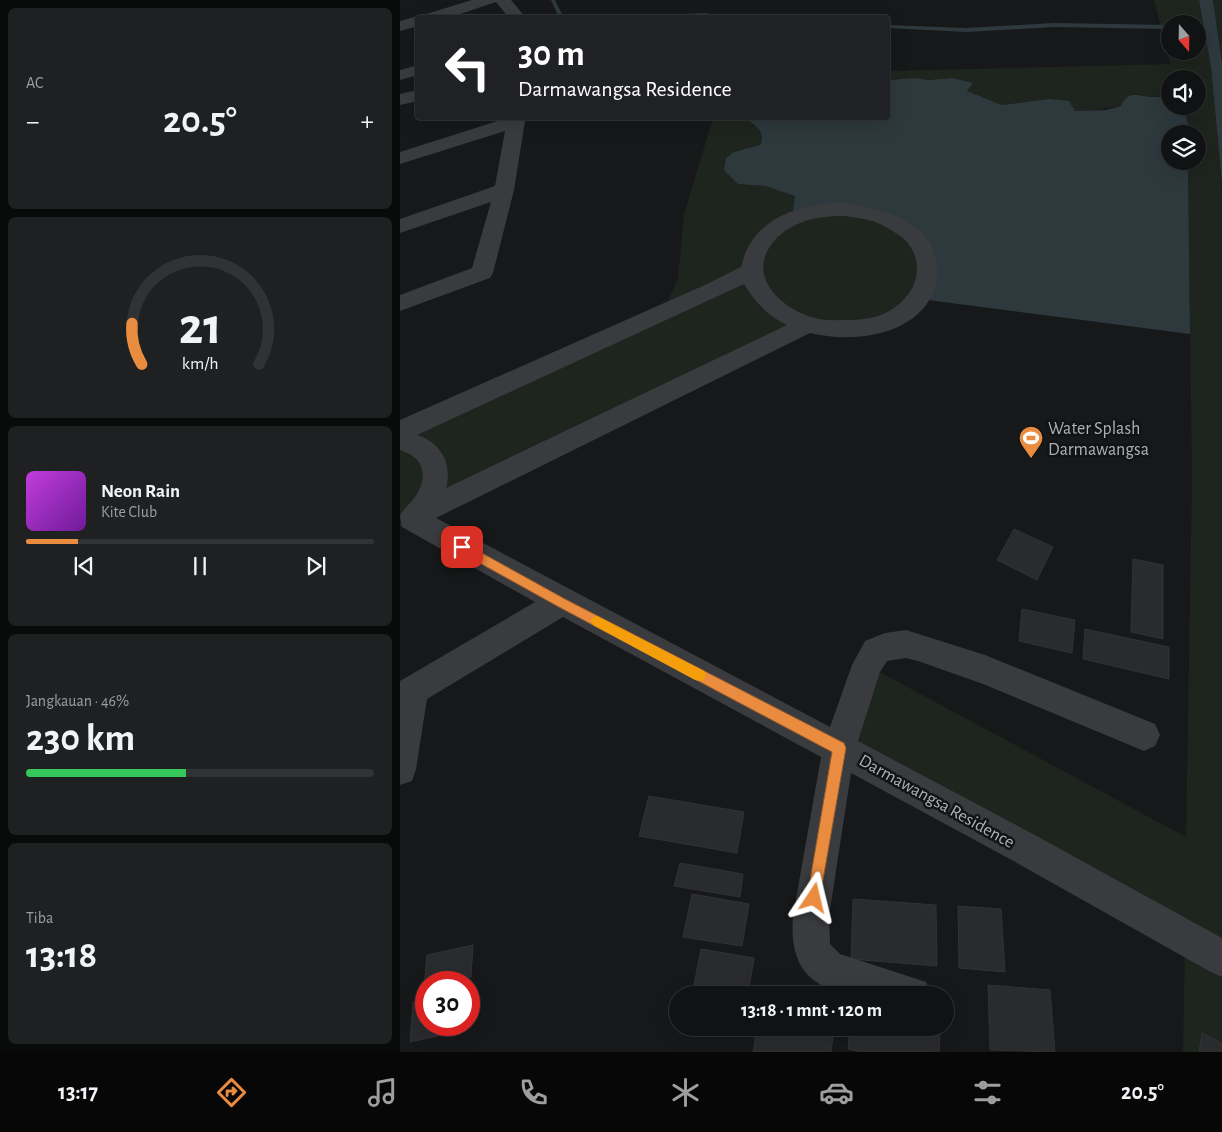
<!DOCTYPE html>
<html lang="id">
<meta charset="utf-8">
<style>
body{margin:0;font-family:"Alegreya Sans",sans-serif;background:#1e2021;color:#f1f3f6;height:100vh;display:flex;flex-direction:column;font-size:19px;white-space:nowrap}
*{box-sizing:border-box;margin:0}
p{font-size:16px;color:#9c9ea0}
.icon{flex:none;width:28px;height:28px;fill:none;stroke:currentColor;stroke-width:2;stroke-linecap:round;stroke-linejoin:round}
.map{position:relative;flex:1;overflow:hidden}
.drawer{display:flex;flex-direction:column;gap:8px;padding:8px;background:#090a0a;width:400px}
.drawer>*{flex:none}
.banner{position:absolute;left:15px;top:15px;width:475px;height:105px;border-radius:5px;box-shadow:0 5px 20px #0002,0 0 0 1px #303233;background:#202124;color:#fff;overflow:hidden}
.needle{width:32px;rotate:160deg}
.buttons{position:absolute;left:761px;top:15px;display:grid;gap:10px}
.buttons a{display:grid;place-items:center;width:45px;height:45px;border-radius:50%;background:#111213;box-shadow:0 5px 20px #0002,0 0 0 1px #303233;font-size:25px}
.speed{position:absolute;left:15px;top:971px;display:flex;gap:10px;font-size:25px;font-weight:700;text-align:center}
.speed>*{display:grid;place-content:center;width:65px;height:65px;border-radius:50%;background:#111213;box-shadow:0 5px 20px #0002,0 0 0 1px #303233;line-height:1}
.speed .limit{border:8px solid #d22;background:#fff;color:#111}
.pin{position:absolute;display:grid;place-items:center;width:42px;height:42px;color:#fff;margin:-21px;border-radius:10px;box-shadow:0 2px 8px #0006}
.me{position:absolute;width:55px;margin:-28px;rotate:10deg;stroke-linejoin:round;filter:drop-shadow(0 0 4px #0008)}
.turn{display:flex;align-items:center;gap:18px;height:105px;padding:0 20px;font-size:22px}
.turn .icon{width:65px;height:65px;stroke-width:2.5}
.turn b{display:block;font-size:35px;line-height:42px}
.big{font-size:38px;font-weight:700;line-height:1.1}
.drawer .tile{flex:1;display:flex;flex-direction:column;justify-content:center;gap:8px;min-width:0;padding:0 18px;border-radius:8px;background:#1e2021}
.drawer .dial{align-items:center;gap:0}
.dial svg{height:130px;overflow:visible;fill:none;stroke:#303233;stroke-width:7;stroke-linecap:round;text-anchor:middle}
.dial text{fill:#f1f3f6;stroke:none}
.song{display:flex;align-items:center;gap:15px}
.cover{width:60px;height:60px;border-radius:8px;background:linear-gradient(135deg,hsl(290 70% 55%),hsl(280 70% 35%))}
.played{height:5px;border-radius:2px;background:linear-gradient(90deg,#e98c40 15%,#303233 15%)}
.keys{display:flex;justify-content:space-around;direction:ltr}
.heat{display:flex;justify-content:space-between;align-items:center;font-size:28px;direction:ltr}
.charge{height:8px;border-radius:4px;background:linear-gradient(90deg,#34c759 46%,#303233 0)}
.trip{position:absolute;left:269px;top:986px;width:285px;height:50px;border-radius:25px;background:#111213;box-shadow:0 5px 20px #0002,0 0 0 1px #303233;font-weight:700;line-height:50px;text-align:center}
.tab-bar{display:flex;height:80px;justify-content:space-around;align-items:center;background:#070708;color:#9c9ea0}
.tab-bar .icon{width:35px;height:35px}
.tab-bar .on{color:#e98c40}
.tab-bar b{font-size:22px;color:#f1f3f6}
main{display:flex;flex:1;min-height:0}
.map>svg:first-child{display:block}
</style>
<main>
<section class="drawer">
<div class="tile"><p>AC</p>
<div class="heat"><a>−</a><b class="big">20.5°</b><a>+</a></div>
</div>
<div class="tile dial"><svg viewBox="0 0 100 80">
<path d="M14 69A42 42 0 1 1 86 69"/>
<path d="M14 69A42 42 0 0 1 8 44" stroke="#e98c40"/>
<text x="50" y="56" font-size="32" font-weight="700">21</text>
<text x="50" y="72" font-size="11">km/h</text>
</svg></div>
<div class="tile">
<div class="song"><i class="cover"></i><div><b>Neon Rain</b><p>Kite Club</p></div></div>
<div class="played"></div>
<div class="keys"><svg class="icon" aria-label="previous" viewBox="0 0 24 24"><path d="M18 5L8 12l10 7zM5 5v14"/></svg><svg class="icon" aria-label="pause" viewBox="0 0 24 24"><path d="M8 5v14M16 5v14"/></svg><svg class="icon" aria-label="next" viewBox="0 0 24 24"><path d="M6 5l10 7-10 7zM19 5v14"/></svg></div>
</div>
<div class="tile"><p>Jangkauan · 46%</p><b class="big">230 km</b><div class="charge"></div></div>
<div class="tile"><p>Tiba</p><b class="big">13:18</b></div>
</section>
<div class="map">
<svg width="822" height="1052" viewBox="0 0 822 1052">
<rect width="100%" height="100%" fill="#171819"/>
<g fill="#1e241e" fill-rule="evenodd">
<path d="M 754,0 L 799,0 L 811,67 L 822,190 L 822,1052 L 783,1052 L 785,937 L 445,751 L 467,665 L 786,837 L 792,479 L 788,161 L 798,161 L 798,134 L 788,134 L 788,122 L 783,106 L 798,106 L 798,79 L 770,79 L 770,96 L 753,97 L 733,94 L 721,106 L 686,111 L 675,111 L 649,99 L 602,105 L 567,91 L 572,83 L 553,78 L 528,80 L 516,78 L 488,80 L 488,71 L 770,64 ZM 770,24 L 798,24 L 798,51 L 770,51 Z"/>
<path d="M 813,0 L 822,0 L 822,63 Z"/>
<path d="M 313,118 C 321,118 340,115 346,118 C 355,121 366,133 360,145 L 351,147 L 338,184 L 365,186 L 395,196 L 407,213 L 484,217 L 528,258 L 496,318 L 407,325 L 0,527 L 0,431 L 263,312 L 278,278 L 284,214 Z"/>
</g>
<g fill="#2e393d">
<path d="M 799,0 L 813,0 L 822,63 L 822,185 L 811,67 Z"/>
<path d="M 516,78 L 528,80 L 553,78 L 573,83 L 567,91 L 602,105 L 649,99 L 669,101 L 675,111 L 706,110 L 721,106 C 729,89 737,96 753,97 C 759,97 764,97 770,96 L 770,106 L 783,106 L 788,123 L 788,134 L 770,134 L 770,161 L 788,161 L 790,334 L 520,299 L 522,244 L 465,211 L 392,218 L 395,196 L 365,186 L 338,184 L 324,170 L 326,158 L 334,152 L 360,145 C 366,132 356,125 346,119 L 347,118 L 488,118 L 488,80 Z"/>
</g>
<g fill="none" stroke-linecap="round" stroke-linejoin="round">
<g fill="#2e393d" fill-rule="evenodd">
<path d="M 151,0 L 155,0 L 164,18 L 159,18 Z"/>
<path d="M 306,13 L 325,18 L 244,18 L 246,16 Z"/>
<path d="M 654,23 L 770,25 L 770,29 L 654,27 L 566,32 L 488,28 L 488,25 L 566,28 Z"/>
<path d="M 798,25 L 810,25 L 813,27 L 810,29 L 798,29 Z"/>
</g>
</g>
<g fill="#2a2b2d" stroke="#323235">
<path d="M 614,529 L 653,547 L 637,580 L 597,560 Z"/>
<path d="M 733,559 L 763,565 L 763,639 L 731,632 Z"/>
<path d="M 622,609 L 675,620 L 672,653 L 619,641 Z"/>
<path d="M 685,629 L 769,647 L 769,679 L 683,659 Z"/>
<path d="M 249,796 L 344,812 L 337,853 L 239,836 Z"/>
<path d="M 280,863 L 343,874 L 340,897 L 274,886 Z"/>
<path d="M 292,894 L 349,904 L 342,946 L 283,937 Z"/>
<path d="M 453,899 L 536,905 L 537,966 L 451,959 Z"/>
<path d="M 558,906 L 601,909 L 605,972 L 559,968 Z"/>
<path d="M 73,945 L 71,977 L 44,982 L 26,982 L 26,986 L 24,987 L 27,955 Z"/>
<path d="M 301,949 L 354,958 L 348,995 L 292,995 Z"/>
<path d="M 588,985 L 650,990 L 655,1052 L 590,1050 Z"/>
<path d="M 26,999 L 26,1025 L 62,1025 L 61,1031 L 10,1042 L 13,1002 Z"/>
<path d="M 357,1028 L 434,1028 L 431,1052 L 353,1052 Z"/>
<path d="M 450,1028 L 540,1028 L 539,1052 L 462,1052 L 448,1049 Z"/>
<path d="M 802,1033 L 822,1043 L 822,1052 L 799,1052 Z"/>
</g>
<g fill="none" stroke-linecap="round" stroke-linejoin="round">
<g fill="#393b3e" fill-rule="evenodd">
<path d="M 72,0 L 111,0 L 126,18 L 109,18 L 96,2 L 48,18 L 18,18 L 18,26 L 0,31 L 0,21 L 18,16 L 22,17 L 23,15 Z"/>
<path d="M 18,65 L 18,75 L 0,80 L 0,70 Z"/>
<path d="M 18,90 L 18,101 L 0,105 L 0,94 Z"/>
<path d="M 107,118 L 125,118 L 125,121 L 114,190 L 93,273 L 90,278 L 0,311 L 0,295 L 72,268 L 91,202 L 0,233 L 0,219 L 95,186 L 105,131 L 0,164 L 0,152 Z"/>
<path d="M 445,202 C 471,209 498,212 519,230 C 531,239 537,256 538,270 C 539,280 536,286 532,295 C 512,337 450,343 410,333 L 36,518 L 430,727 L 452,665 L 465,641 L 485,633 L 506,630 L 585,655 L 755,724 L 760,735 L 755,746 L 744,751 L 583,684 L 518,661 L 506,658 L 487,661 L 480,672 L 458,741 L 633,834 L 822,938 L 822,977 L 809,971 L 608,858 L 451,773 L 429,916 L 430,944 L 440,954 L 526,982 L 532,995 C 468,995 385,1010 393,916 L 421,757 L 163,617 L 27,699 L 16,769 L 12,781 L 0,785 L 0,681 L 135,602 L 2,527 L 0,516 C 3,509 10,504 15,497 C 29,477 24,457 0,450 L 0,420 L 307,284 L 341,267 C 353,216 399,205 445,202 ZM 445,216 C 456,218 471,219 482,225 C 489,229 501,235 507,242 C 527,267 515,296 489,311 C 476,319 460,320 445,320 C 435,320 425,321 415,318 C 384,310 347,279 371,245 C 378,235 388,228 400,223 C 414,217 430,216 445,216 ZM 344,284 C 355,302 367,315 387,325 L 46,488 C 53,463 40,442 17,435 Z"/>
</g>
</g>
<path fill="#e98c40" stroke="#975b2a" d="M 62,542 L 165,599 L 444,743 L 446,748 L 419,903 L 414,905 L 409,903 L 407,898 L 432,752 L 157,606 L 58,551 L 56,547 L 58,544 Z"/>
<path fill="#f59e0b" d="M 197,616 L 304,671 L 306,675 L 304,680 L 300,681 L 295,680 L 193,625 L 191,621 L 193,617 Z"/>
<defs>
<symbol id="stadium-pin" viewBox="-11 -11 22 30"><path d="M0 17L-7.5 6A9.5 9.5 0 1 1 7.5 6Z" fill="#e98c40" stroke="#121314"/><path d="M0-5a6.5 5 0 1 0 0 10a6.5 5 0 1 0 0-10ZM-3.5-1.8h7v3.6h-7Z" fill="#fff"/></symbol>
</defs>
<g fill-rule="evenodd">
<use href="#stadium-pin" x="617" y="424" width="28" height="38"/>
</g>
<g text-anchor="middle" stroke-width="5" stroke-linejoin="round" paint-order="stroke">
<g font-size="18" fill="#aab2b8" stroke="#121314" text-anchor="start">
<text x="648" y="434">Water Splash<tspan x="648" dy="21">Darmawangsa</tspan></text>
</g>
<g font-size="18" fill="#aab2b8" stroke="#121314">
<text transform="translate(537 801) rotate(29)" y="6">Darmawangsa Residence</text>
</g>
</g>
</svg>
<div class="buttons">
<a><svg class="needle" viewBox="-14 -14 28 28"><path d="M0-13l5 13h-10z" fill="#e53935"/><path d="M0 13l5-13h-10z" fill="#9c9ea0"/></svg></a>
<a><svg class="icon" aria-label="sound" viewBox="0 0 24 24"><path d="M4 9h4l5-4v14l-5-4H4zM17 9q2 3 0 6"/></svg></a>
<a><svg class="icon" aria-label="layers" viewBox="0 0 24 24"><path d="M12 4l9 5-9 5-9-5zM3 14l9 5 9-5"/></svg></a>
</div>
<div class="speed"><div class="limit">30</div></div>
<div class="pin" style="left:62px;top:547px;background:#d93025"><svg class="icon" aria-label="arrive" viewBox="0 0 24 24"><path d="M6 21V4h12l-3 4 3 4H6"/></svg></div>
<svg class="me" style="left:414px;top:898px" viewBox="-20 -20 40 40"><path d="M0-17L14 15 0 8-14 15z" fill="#e98c40" stroke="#fff" stroke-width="4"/></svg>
<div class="trip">13:18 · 1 mnt · 120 m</div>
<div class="banner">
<div class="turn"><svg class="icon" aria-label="left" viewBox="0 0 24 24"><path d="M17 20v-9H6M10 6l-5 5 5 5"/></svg><div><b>30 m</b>Darmawangsa Residence</div></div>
</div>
</div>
</main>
<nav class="tab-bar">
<b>13:17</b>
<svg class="icon on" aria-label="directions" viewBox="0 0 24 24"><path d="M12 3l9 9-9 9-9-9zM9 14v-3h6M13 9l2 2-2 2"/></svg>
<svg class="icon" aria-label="music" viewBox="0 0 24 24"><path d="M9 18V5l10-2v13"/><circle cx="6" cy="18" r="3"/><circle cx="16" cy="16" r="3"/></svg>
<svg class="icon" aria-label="phone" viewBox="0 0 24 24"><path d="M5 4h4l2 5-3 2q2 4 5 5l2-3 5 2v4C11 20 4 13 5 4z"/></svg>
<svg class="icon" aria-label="climate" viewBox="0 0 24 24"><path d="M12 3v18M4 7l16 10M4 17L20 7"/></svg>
<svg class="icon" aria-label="car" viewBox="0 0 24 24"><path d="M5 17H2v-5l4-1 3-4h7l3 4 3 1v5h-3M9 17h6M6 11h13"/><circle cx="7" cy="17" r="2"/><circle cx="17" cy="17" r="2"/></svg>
<svg class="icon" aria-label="filters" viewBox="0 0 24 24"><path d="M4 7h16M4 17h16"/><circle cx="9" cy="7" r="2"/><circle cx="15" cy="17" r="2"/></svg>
<b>20.5°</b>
</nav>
